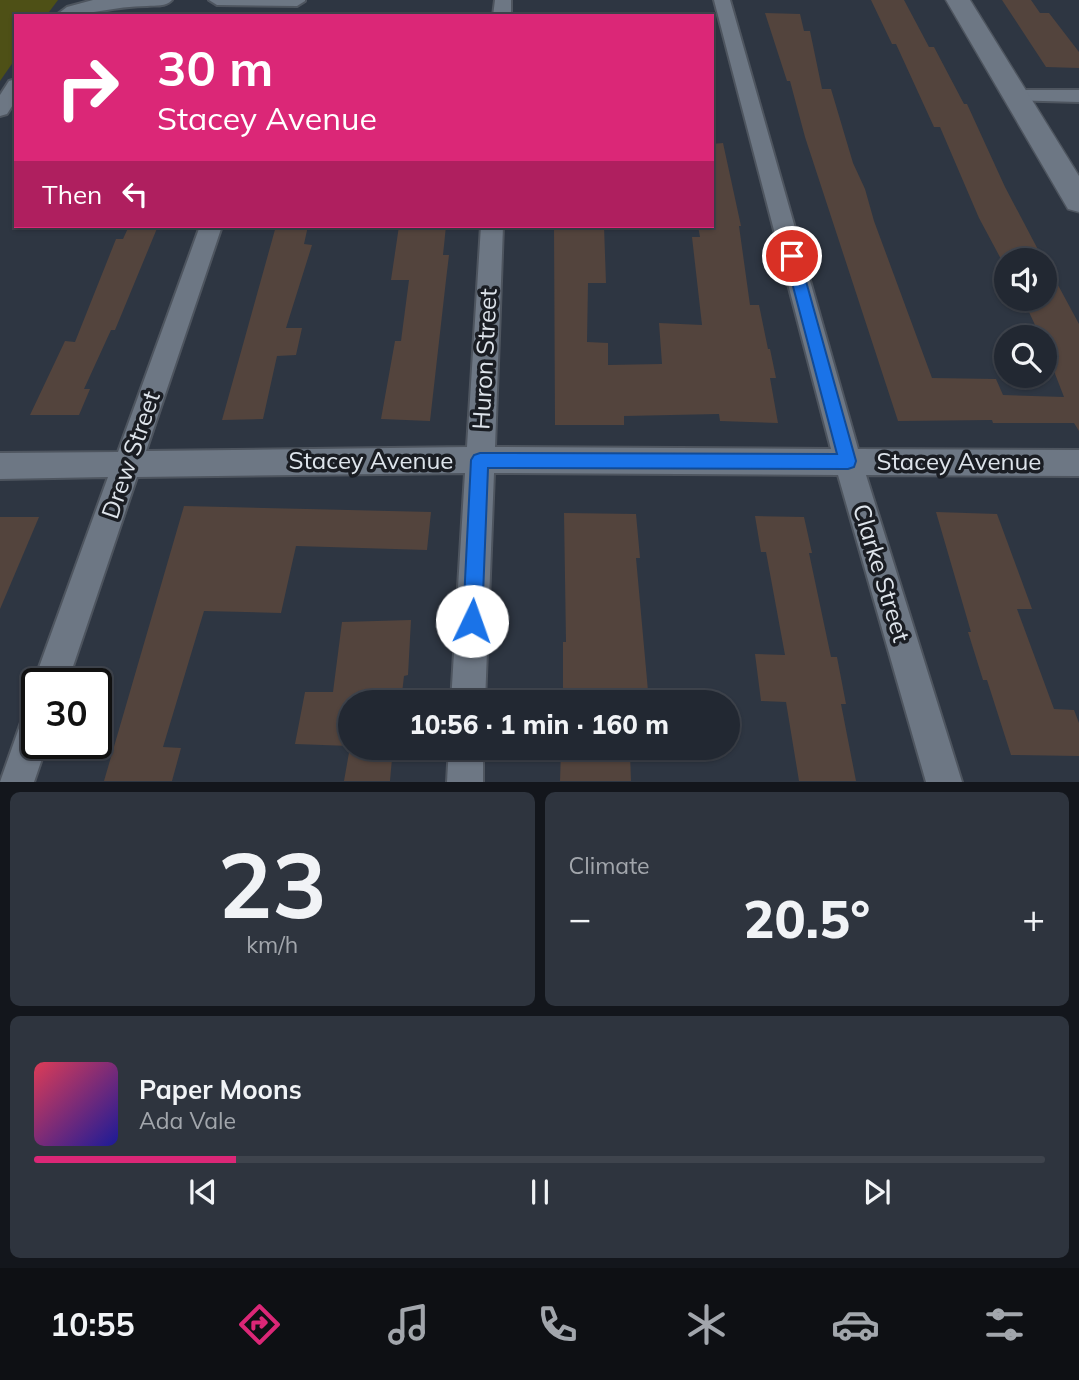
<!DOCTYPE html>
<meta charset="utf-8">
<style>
body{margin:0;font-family:Mulish,sans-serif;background:#2e343e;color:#f1f3f6;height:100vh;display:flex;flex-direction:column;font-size:26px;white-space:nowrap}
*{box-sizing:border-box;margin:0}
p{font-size:23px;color:#a2a6ac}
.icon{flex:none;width:38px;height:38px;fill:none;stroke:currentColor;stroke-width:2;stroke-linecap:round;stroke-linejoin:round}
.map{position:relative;height:782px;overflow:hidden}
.details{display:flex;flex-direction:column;gap:10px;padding:10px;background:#13161c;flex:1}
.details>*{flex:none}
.guide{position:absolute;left:14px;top:14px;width:700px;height:214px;border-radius:0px;box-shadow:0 2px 5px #0004,0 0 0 2px #3f444d;background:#db2777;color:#fff;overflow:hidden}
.fabs{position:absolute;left:994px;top:248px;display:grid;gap:14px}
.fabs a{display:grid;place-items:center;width:63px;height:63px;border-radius:50%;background:#222832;box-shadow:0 2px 5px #0004,0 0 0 2px #3f444d;font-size:35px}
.speed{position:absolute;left:21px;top:668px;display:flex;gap:14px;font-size:35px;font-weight:700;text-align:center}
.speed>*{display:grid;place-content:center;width:91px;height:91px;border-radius:50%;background:#222832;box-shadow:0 2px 5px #0004,0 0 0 2px #3f444d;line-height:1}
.speed .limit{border:4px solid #111;border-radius:10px;background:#fff;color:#111}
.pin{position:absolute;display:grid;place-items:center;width:60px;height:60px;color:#fff;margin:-30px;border:4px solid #fff;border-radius:50%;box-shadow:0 2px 7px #0007}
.me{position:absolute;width:77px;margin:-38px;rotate:3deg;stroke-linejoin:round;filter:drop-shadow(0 0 5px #0008)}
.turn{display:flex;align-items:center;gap:24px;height:147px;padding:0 28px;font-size:32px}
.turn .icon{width:91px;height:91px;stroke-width:2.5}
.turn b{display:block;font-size:49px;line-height:60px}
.then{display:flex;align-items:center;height:66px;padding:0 28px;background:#0003;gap:14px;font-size:26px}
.big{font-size:52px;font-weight:800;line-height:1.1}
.details .widget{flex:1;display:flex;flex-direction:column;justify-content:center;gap:10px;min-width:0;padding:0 24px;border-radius:10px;background:#2e343e}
.details .dial{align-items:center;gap:0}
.dial b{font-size:91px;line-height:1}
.song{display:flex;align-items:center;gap:21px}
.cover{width:84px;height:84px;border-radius:10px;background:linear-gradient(135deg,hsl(350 70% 55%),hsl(240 70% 35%))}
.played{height:7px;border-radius:4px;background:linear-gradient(90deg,#db2777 20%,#3f444d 20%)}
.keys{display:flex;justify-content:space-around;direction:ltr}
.heat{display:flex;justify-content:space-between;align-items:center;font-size:38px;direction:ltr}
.details .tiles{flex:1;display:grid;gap:10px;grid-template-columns:1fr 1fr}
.widget:last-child{grid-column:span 2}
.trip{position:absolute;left:338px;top:690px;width:402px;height:70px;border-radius:35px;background:#222832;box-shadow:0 2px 5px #0004,0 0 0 2px #3f444d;font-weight:800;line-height:70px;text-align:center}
.tab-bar{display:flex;height:112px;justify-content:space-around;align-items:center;background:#0e1014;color:#a2a6ac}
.tab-bar .icon{width:49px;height:49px}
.tab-bar .active{color:#db2777}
.tab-bar b{font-size:32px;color:#f1f3f6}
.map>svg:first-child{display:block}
</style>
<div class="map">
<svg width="1079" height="782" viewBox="0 0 1079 782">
<rect width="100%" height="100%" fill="#2e3642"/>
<path fill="#4e5016" d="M 0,0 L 58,0 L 46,16 L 16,16 L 16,58 L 0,81 Z"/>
<g fill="#53443d">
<path d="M 871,0 L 904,0 L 929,47 L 934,47 L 964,104 L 967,104 L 1005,187 L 1044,261 L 1006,261 L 1006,264 L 1001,259 L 979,218 L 940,127 L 934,127 L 896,44 L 892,44 Z"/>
<path d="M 1002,0 L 1031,0 L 1040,13 L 1049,13 L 1079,52 L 1079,68 L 1046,67 Z"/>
<path d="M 765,13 L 800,14 L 804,31 L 810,31 L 822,89 L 831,89 L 853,163 L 865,189 L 874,221 L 932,378 L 996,379 L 1003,395 L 1064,397 L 1045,348 L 1045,338 L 1041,338 L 1023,299 L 1045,299 L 1045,261 L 1079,324 L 1079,431 L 1074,423 L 993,423 L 992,420 L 898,421 L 805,137 L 790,81 L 787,81 Z"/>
<path d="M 723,143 L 741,226 L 739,226 L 750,305 L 759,305 L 768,349 L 770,349 L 776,378 L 770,378 L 778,423 L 720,421 L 719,414 L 624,416 L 624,425 L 555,425 L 554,226 L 604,226 L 606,283 L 588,283 L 587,342 L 608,343 L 608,365 L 662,364 L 659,323 L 702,325 L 692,237 L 700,237 L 698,226 L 712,226 L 712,144 Z"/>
<path d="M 129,226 L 158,226 L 115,330 L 111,330 L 84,389 L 90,389 L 79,415 L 30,415 L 65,341 L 75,342 L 116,239 L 123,239 Z"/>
<path d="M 276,226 L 308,226 L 304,244 L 312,245 L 286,328 L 302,328 L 296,355 L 277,356 L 263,419 L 222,420 Z"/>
<path d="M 399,226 L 446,226 L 443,255 L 449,255 L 446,280 L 430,421 L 381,419 L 395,341 L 401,341 L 409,280 L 391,280 Z"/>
<path d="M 184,506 L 431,512 L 427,550 L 296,546 L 281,613 L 204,611 L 163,747 L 181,748 L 172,781 L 104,781 Z"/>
<path d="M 936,512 L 997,514 L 1032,609 L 1017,609 L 1054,709 L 1074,710 L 1079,723 L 1079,756 L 1011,755 L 987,680 L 983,680 L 968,632 L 971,632 Z"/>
<path d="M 564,513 L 636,514 L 640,558 L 636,558 L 649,702 L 563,702 L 563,642 L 566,642 Z"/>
<path d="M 755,516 L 804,517 L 812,553 L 809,553 L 831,657 L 837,657 L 846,704 L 841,704 L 856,781 L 799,781 L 786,702 L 761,701 L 755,654 L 785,655 L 766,552 L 761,552 Z"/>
<path d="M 0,517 L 39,517 L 0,609 Z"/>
<path d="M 411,620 L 408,675 L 404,676 L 401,702 L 350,702 L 350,746 L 295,744 L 305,692 L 333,692 L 342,622 Z"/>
<path d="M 350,747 L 396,747 L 393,747 L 390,781 L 344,781 Z"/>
<path d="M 561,750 L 630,754 L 631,781 L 560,781 Z"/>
</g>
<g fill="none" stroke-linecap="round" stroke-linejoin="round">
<defs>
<g id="street">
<path d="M 93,0 L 172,0 C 166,7 156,5 147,6 C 115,6 85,16 55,16 L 67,7 Z"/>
<path d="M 209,0 L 305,0 L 305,1 L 297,6 L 217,5 Z"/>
<path d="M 495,0 L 511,0 L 511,16 L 493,16 Z"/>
<path d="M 714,0 L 730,0 L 858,449 L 1079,450 L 1079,476 L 866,475 L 962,782 L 926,782 L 838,475 L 494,473 L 485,702 L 451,702 L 465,473 L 137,477 L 67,684 L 37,684 L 37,692 L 33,684 L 108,477 L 0,479 L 0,453 L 118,452 L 200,226 L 222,226 L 146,451 L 467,447 L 481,226 L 503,226 L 495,447 L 831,449 Z"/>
<path d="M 16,79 L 16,100 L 7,114 L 0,116 L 0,95 L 9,81 Z"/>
<path d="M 1016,90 L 1079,90 L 1079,102 L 1009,100 L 1006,96 L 1009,92 Z"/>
<path d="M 37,706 L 37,744 L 47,744 L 34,782 L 0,782 L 25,711 Z"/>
<path d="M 449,747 L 483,747 L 483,782 L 447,782 Z"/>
</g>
<path id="secondary" d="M 946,0 L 970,0 L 1079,176 L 1079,212 L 1068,209 Z"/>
</defs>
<use href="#street" stroke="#4e555f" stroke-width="4"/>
<use href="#secondary" stroke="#4e555f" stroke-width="3"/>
<use href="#street" fill="#6d7784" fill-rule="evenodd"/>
<use href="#secondary" fill="#6d7784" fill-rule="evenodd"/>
</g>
<path fill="#1a73e8" stroke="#114b97" stroke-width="2" d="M 792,251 L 799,256 L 856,461 L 854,467 L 848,469 L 488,468 L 482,621 L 479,628 L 472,631 L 465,628 L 463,621 L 471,460 L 474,455 L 480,453 L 837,454 L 785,256 Z"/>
<g text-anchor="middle" stroke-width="7" stroke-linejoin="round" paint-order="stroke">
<g font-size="24" fill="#dee4eb" stroke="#1a1d23">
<text transform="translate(485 359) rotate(-87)" y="8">Huron Street</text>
<text transform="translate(131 455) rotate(-71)" y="8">Drew Street</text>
<text x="371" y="469">Stacey Avenue</text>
<text x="959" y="470">Stacey Avenue</text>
<text transform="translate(881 573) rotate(73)" y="8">Clarke Street</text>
</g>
</g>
</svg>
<div class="fabs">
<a><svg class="icon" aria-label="sound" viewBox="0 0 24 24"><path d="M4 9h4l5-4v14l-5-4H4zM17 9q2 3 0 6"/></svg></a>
<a><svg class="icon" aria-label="search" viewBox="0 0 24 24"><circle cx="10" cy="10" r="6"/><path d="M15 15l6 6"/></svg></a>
</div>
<div class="speed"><div class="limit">30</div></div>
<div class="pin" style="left:792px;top:256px;background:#d93025"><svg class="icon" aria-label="arrive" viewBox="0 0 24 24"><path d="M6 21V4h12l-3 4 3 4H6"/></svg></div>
<svg class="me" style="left:472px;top:621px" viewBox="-20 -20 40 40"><circle r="19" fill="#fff"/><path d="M0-13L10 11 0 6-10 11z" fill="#1a73e8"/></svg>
<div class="trip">10:56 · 1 min · 160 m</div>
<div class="guide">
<div class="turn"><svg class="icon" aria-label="right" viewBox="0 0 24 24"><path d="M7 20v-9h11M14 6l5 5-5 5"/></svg><div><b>30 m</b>Stacey Avenue</div></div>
<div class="then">Then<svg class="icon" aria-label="left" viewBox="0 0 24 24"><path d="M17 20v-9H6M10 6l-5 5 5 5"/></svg></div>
</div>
</div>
<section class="details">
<div class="tiles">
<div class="widget dial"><b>23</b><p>km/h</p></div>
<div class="widget"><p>Climate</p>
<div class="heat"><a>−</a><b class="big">20.5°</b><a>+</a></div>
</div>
<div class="widget">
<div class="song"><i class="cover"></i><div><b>Paper Moons</b><p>Ada Vale</p></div></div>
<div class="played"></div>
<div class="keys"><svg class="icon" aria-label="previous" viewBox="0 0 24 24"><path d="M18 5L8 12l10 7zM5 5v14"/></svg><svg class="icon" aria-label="pause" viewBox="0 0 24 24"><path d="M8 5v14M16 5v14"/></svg><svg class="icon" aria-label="next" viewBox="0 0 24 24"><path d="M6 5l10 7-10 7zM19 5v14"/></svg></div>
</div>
</div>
</section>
<nav class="tab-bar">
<b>10:55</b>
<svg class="icon active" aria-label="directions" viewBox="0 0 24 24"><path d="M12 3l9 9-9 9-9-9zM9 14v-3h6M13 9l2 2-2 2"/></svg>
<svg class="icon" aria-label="music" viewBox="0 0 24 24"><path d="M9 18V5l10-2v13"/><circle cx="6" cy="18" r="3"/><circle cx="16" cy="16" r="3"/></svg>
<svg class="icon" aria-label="phone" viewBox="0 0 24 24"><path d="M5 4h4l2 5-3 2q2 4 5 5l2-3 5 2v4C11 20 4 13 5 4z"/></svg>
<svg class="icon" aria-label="climate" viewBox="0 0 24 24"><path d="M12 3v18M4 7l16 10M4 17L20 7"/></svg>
<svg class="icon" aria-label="car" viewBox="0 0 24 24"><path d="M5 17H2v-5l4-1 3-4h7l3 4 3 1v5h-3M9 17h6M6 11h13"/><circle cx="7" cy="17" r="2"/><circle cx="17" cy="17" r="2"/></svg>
<svg class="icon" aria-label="filters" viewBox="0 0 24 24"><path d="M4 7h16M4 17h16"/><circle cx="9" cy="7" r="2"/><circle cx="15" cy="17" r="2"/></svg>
</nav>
